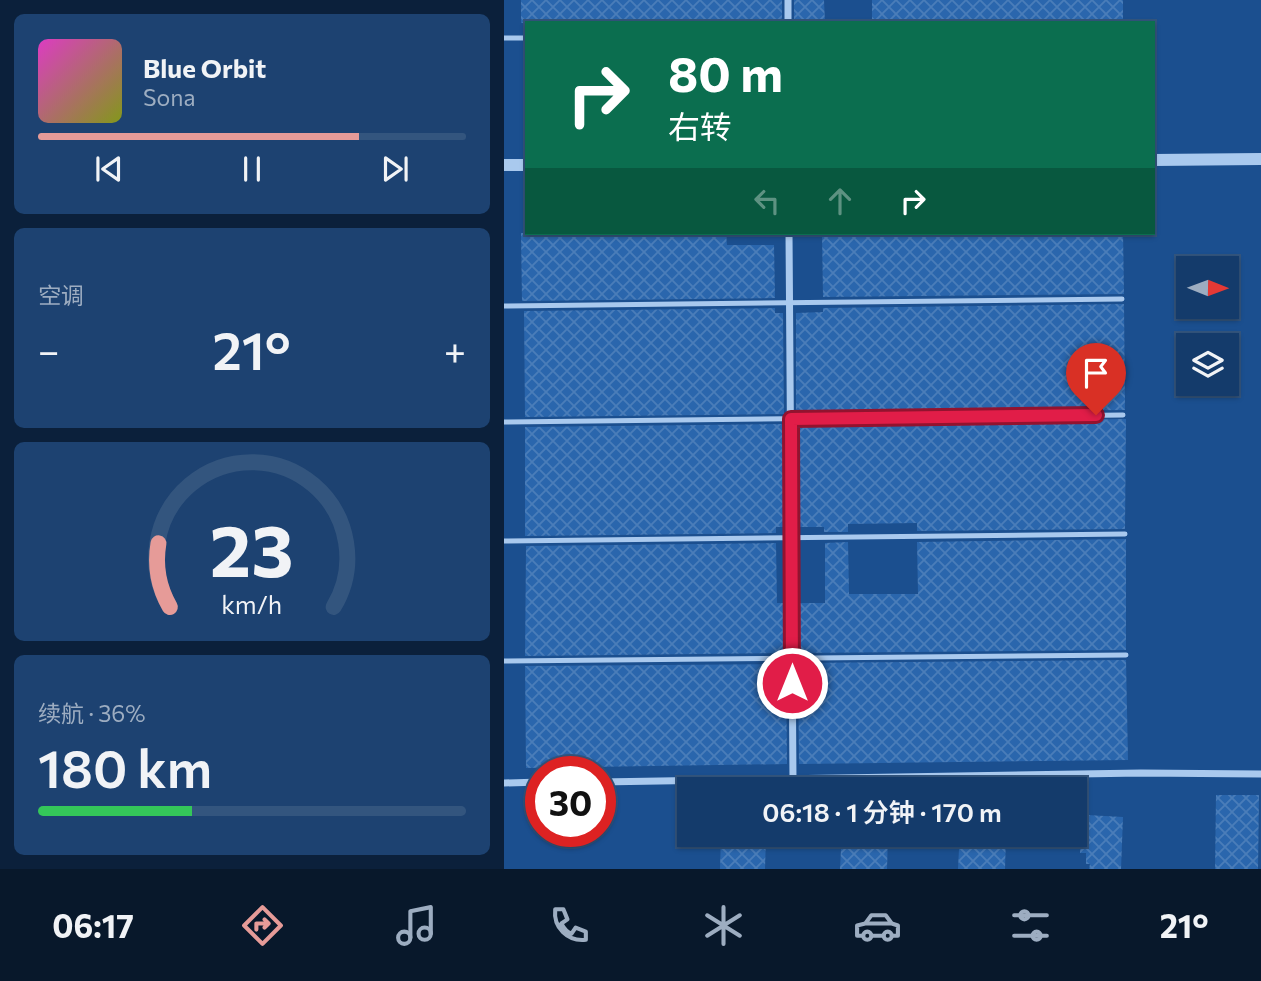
<!DOCTYPE html>
<html lang="zh">
<meta charset="utf-8">
<style>
body{margin:0;font-family:Commissioner,"Noto Sans SC",sans-serif;background:#1d4271;color:#f1f3f6;height:100vh;display:flex;flex-direction:column;font-size:26px;white-space:nowrap}
*{box-sizing:border-box;margin:0}
p{font-size:23px;color:#9dadc1}
.icon{flex:none;width:38px;height:38px;fill:none;stroke:currentColor;stroke-width:2;stroke-linecap:round;stroke-linejoin:round}
.map{position:relative;flex:1;overflow:hidden}
.side{display:flex;flex-direction:column;gap:14px;padding:14px;background:#0b203b;width:504px}
.side>*{flex:none}
.banner{position:absolute;left:21px;top:21px;width:630px;height:214px;border-radius:0px;box-shadow:0 2px 5px #0004,0 0 0 2px #33557e;background:#0b6e4f;color:#fff;overflow:hidden}
.needle{width:46px;rotate:91deg}
.fabs{position:absolute;left:672px;top:256px;display:grid;gap:14px}
.fabs a{display:grid;place-items:center;width:63px;height:63px;border-radius:0px;background:#143b6b;box-shadow:0 2px 5px #0004,0 0 0 2px #33557e;font-size:35px}
.speed{position:absolute;left:21px;top:756px;display:flex;gap:14px;font-size:35px;font-weight:700;text-align:center}
.speed>*{display:grid;place-content:center;width:91px;height:91px;border-radius:50%;background:#143b6b;box-shadow:0 2px 5px #0004,0 0 0 2px #33557e;line-height:1}
.speed .limit{border:10px solid #d22;background:#fff;color:#111}
.pin{position:absolute;display:grid;place-items:center;width:60px;height:60px;color:#fff;margin:-72px -30px;border-radius:50% 50% 50% 0;rotate:-45deg;box-shadow:0 0 7px #0007}
.pin .icon{rotate:45deg}
.me{position:absolute;width:77px;margin:-38px;rotate:0deg;stroke-linejoin:round;filter:drop-shadow(0 0 5px #0008)}
.turn{display:flex;align-items:center;gap:24px;height:147px;padding:0 28px;font-size:32px}
.turn .icon{width:91px;height:91px;stroke-width:2.5}
.turn b{display:block;font-size:49px;line-height:60px}
.lanes{display:flex;align-items:center;height:66px;padding:0 28px;background:#0003;justify-content:center;gap:35px;direction:ltr}
.lanes .off{opacity:.35}
.big{font-size:52px;font-weight:600;line-height:1.1}
.side .widget{flex:1;display:flex;flex-direction:column;justify-content:center;gap:10px;min-width:0;padding:0 24px;border-radius:10px;background:#1d4271}
.side .dial{align-items:center;gap:0}
.dial svg{height:182px;overflow:visible;fill:none;stroke:#33557e;stroke-width:7;stroke-linecap:round;text-anchor:middle}
.dial text{fill:#f1f3f6;stroke:none}
.song{display:flex;align-items:center;gap:21px}
.cover{width:84px;height:84px;border-radius:10px;background:linear-gradient(135deg,hsl(310 70% 55%),hsl(70 70% 35%))}
.played{height:7px;border-radius:4px;background:linear-gradient(90deg,#e69b98 75%,#33557e 75%)}
.keys{display:flex;justify-content:space-around;direction:ltr}
.heat{display:flex;justify-content:space-between;align-items:center;font-size:38px;direction:ltr}
.charge{height:10px;border-radius:5px;background:linear-gradient(90deg,#34c759 36%,#33557e 0)}
.trip{position:absolute;left:173px;top:777px;width:410px;height:70px;border-radius:0px;background:#143b6b;box-shadow:0 2px 5px #0004,0 0 0 2px #33557e;font-weight:600;line-height:70px;text-align:center}
.tab-bar{display:flex;height:112px;justify-content:space-around;align-items:center;background:#08182b;color:#9dadc1}
.tab-bar .icon{width:49px;height:49px}
.tab-bar .active{color:#e69b98}
.tab-bar b{font-size:32px;color:#f1f3f6}
main{display:flex;flex:1;min-height:0}
.map>svg:first-child{display:block}
</style>
<main>
<section class="side">
<div class="widget">
<div class="song"><i class="cover"></i><div><b>Blue Orbit</b><p>Sona</p></div></div>
<div class="played"></div>
<div class="keys"><svg class="icon" aria-label="previous" viewBox="0 0 24 24"><path d="M18 5L8 12l10 7zM5 5v14"/></svg><svg class="icon" aria-label="pause" viewBox="0 0 24 24"><path d="M8 5v14M16 5v14"/></svg><svg class="icon" aria-label="next" viewBox="0 0 24 24"><path d="M6 5l10 7-10 7zM19 5v14"/></svg></div>
</div>
<div class="widget"><p>空调</p>
<div class="heat"><a>−</a><b class="big">21°</b><a>+</a></div>
</div>
<div class="widget dial"><svg viewBox="0 0 100 80">
<path d="M14 69A42 42 0 1 1 86 69"/>
<path d="M14 69A42 42 0 0 1 9 41" stroke="#e69b98"/>
<text x="50" y="56" font-size="32" font-weight="700">23</text>
<text x="50" y="72" font-size="11">km/h</text>
</svg></div>
<div class="widget"><p>续航 · 36%</p><b class="big">180 km</b><div class="charge"></div></div>
</section>
<div class="map">
<svg width="757" height="869" viewBox="0 0 757 869">
<defs>
<pattern id="building-cross-hatch" width="8" height="8" patternUnits="userSpaceOnUse" patternTransform="scale(1.75)"><rect width="8" height="8" fill="#2a66ad"/><path d="M0 0l8 8M0 8l8-8" fill="none" stroke="#4a7db9"/></pattern>
</defs>
<rect width="100%" height="100%" fill="#1b4f8f"/>
<g fill="url(#building-cross-hatch)">
<rect x="17" y="0" width="261" height="23"/>
<path d="M 290,0 L 320,0 L 321,23 L 290,23 Z"/>
<path d="M 368,0 L 619,0 L 619,20 L 368,23 Z"/>
<path d="M 17,233 L 222,233 L 223,245 L 270,245 L 271,298 L 18,301 Z"/>
<path d="M 318,233 L 619,233 L 620,294 L 319,297 Z"/>
<path d="M 620,304 L 621,410 L 292,413 L 292,313 L 319,312 L 319,308 Z"/>
<path d="M 271,308 L 271,313 L 279,313 L 280,414 L 21,417 L 20,311 Z"/>
<path d="M 622,419 L 621,529 L 413,531 L 413,523 L 344,524 L 344,532 L 320,532 L 320,527 L 293,527 L 293,424 Z"/>
<path d="M 280,424 L 281,527 L 272,527 L 272,533 L 21,536 L 21,427 Z"/>
<path d="M 622,539 L 622,650 L 294,653 L 294,603 L 321,603 L 321,543 L 344,542 L 345,594 L 414,594 L 413,542 Z"/>
<path d="M 272,543 L 273,603 L 282,603 L 282,653 L 21,656 L 22,546 Z"/>
<path d="M 622,660 L 624,760 L 295,764 L 294,663 Z"/>
<path d="M 282,664 L 283,764 L 22,768 L 21,666 Z"/>
<path d="M 712,795 L 755,795 L 754,869 L 711,869 Z"/>
<path d="M 583,815 L 619,817 L 617,869 L 585,869 L 586,864 L 582,864 L 582,853 L 576,853 L 577,827 L 583,827 Z"/>
<path d="M 217,835 L 262,835 L 261,869 L 216,869 Z"/>
<path d="M 344,835 L 384,835 L 383,869 L 336,869 L 337,849 L 343,849 Z"/>
<path d="M 462,835 L 502,835 L 501,869 L 454,869 L 455,849 L 461,849 Z"/>
</g>
<g fill="none" stroke-linecap="round" stroke-linejoin="round">
<g stroke="#a9c9ee" stroke-width="5">
<path d="M 0,38 L 23,38"/>
<path d="M 0,306 L 618,299"/>
<path d="M 0,422 L 619,415"/>
<path d="M 0,541 L 621,534"/>
<path d="M 0,661 L 622,655"/>
</g>
<g stroke="#a9c9ee" stroke-width="7">
<path d="M 284,0 L 284,23"/>
<path d="M 285,233 L 289,780"/>
<path d="M 96,782 L 637,773 L 757,774"/>
<path d="M 0,783 L 37,782"/>
</g>
<g stroke="#a9c9ee" stroke-width="12">
<path d="M 649,160 L 757,159"/>
<path d="M 0,165 L 23,165"/>
</g>
</g>
<g fill="none" stroke-linecap="round" stroke-linejoin="round">
<defs>
<path id="route" d="M 288,683 L 287,419 L 592,415"/>
</defs>
<use href="#route" stroke="#92132f" stroke-width="18"/>
<use href="#route" stroke="#e11d48" stroke-width="12"/>
</g>
</svg>
<div class="fabs">
<a><svg class="needle" viewBox="-14 -14 28 28"><path d="M0-13l5 13h-10z" fill="#e53935"/><path d="M0 13l5-13h-10z" fill="#9dadc1"/></svg></a>
<a><svg class="icon" aria-label="layers" viewBox="0 0 24 24"><path d="M12 4l9 5-9 5-9-5zM3 14l9 5 9-5"/></svg></a>
</div>
<div class="speed"><div class="limit">30</div></div>
<div class="pin" style="left:592px;top:415px;background:#d93025"><svg class="icon" aria-label="arrive" viewBox="0 0 24 24"><path d="M6 21V4h12l-3 4 3 4H6"/></svg></div>
<svg class="me" style="left:288px;top:683px" viewBox="-20 -20 40 40"><circle r="17" fill="#e11d48" stroke="#fff" stroke-width="3"/><path d="M0-11L8 9 0 5-8 9z" fill="#fff"/></svg>
<div class="trip">06:18 · 1 分钟 · 170 m</div>
<div class="banner">
<div class="turn"><svg class="icon" aria-label="right" viewBox="0 0 24 24"><path d="M7 20v-9h11M14 6l5 5-5 5"/></svg><div><b>80 m</b>右转</div></div>
<div class="lanes"><svg class="icon off" aria-label="left" viewBox="0 0 24 24"><path d="M17 20v-9H6M10 6l-5 5 5 5"/></svg><svg class="icon off" aria-label="ahead" viewBox="0 0 24 24"><path d="M12 20V5M6 11l6-6 6 6"/></svg><svg class="icon" aria-label="right" viewBox="0 0 24 24"><path d="M7 20v-9h11M14 6l5 5-5 5"/></svg></div>
</div>
</div>
</main>
<nav class="tab-bar">
<b>06:17</b>
<svg class="icon active" aria-label="directions" viewBox="0 0 24 24"><path d="M12 3l9 9-9 9-9-9zM9 14v-3h6M13 9l2 2-2 2"/></svg>
<svg class="icon" aria-label="music" viewBox="0 0 24 24"><path d="M9 18V5l10-2v13"/><circle cx="6" cy="18" r="3"/><circle cx="16" cy="16" r="3"/></svg>
<svg class="icon" aria-label="phone" viewBox="0 0 24 24"><path d="M5 4h4l2 5-3 2q2 4 5 5l2-3 5 2v4C11 20 4 13 5 4z"/></svg>
<svg class="icon" aria-label="climate" viewBox="0 0 24 24"><path d="M12 3v18M4 7l16 10M4 17L20 7"/></svg>
<svg class="icon" aria-label="car" viewBox="0 0 24 24"><path d="M5 17H2v-5l4-1 3-4h7l3 4 3 1v5h-3M9 17h6M6 11h13"/><circle cx="7" cy="17" r="2"/><circle cx="17" cy="17" r="2"/></svg>
<svg class="icon" aria-label="filters" viewBox="0 0 24 24"><path d="M4 7h16M4 17h16"/><circle cx="9" cy="7" r="2"/><circle cx="15" cy="17" r="2"/></svg>
<b>21°</b>
</nav>
